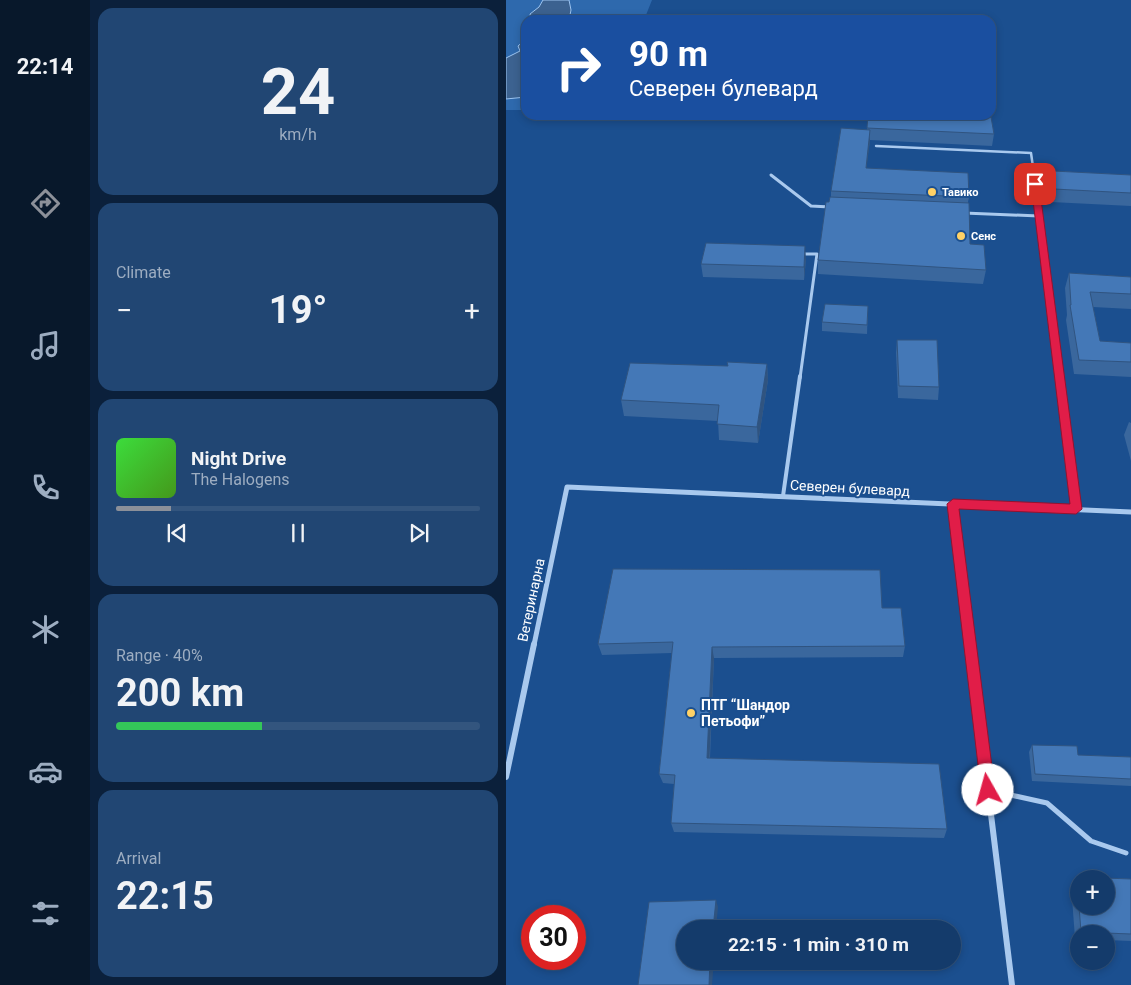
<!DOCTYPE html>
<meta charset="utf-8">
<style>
body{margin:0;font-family:Roboto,sans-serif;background:#214673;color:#f1f3f6;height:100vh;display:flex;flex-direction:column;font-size:19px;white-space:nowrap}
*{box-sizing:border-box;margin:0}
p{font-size:16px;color:#9dadc1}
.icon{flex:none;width:28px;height:28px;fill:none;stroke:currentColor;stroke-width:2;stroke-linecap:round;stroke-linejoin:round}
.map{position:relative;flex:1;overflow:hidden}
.drawer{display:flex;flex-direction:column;gap:8px;padding:8px;background:#0b203b;width:416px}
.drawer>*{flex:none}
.hud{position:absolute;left:15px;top:15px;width:475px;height:105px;border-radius:15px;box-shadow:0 2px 8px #0003,0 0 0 1px #33557e;background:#1a4fa0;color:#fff;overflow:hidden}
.buttons{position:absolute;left:564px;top:870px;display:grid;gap:10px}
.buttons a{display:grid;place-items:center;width:45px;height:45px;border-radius:50%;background:#143b6b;box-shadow:0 2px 8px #0003,0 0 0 1px #33557e;font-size:25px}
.speed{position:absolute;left:15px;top:905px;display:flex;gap:10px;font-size:25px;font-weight:700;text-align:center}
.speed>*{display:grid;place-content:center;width:65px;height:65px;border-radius:50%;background:#143b6b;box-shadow:0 2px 8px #0003,0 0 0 1px #33557e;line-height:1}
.speed .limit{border:8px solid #d22;background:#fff;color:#111}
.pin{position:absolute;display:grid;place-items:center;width:42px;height:42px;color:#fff;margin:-21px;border-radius:10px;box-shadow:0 2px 8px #0006}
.me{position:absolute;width:55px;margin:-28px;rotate:353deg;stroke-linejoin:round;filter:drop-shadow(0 0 4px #0008)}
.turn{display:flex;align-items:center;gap:18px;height:105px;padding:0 25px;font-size:22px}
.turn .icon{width:65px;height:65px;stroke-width:2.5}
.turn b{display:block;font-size:35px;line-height:42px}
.big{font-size:38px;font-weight:700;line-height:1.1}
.drawer .card{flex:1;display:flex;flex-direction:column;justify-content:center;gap:8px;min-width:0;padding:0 18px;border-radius:15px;background:#214673}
.drawer .dial{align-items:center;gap:0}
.dial b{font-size:65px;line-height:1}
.song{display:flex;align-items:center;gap:15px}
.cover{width:60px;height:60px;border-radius:8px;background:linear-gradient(135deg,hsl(120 70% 55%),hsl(100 70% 35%))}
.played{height:5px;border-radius:2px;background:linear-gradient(90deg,#8c9099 15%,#33557e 15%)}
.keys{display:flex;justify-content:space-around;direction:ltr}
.heat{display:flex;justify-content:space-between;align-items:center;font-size:28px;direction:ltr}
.charge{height:8px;border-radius:4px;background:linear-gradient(90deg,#34c759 40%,#33557e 0)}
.trip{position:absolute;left:170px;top:920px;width:285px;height:50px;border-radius:25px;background:#143b6b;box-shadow:0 2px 8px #0003,0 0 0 1px #33557e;font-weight:700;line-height:50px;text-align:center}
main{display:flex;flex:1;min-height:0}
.menu{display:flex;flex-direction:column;width:90px;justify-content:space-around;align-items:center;background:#08182b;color:#9dadc1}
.menu .icon{width:35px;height:35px}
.menu .current{color:#8c9099}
.menu b{font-size:22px;color:#f1f3f6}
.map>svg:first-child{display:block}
</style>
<main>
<nav class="menu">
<b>22:14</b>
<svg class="icon current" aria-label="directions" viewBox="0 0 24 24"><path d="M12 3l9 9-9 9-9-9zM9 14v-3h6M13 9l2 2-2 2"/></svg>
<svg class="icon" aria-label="music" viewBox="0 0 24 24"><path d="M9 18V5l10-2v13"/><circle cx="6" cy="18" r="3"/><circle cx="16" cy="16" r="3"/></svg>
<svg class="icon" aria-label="phone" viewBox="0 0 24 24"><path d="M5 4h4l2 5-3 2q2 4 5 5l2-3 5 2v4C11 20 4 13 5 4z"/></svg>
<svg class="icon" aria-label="climate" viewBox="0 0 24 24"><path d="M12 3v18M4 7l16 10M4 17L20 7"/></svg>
<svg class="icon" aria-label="car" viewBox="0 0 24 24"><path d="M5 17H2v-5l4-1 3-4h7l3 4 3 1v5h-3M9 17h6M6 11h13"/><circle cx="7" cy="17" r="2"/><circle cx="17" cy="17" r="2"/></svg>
<svg class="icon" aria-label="filters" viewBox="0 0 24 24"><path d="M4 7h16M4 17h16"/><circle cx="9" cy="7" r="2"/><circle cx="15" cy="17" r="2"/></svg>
</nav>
<section class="drawer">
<div class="card dial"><b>24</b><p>km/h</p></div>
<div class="card"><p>Climate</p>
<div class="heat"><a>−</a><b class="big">19°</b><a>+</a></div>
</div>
<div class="card">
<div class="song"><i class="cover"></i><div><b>Night Drive</b><p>The Halogens</p></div></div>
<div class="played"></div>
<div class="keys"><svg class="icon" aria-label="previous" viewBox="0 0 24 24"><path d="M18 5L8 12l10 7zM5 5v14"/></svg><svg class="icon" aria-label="pause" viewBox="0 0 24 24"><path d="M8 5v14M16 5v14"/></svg><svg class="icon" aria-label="next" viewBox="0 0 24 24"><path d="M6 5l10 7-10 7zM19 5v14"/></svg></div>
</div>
<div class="card"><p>Range · 40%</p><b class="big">200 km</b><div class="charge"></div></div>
<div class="card"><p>Arrival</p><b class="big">22:15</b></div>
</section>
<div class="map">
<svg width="625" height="985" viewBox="0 0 625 985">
<rect width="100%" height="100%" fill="#1b4f8f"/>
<path fill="#2e69ad" d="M 0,0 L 146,0 L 138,20 L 20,20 L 20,110 L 0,110 Z"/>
<g fill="#3c6290" stroke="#9cc4f0">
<path d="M 37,0 L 63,0 L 65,10 L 63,20 L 25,20 L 24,14 L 33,7 Z"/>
<path d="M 20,39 L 20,97 L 0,99 L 0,58 L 14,51 L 12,46 Z"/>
</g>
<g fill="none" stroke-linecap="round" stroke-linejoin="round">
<path stroke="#a9c9ee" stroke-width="2.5" d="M 370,146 L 525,153 L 527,167"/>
<g stroke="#a9c9ee" stroke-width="3">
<path d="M 527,165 L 553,378"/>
<path d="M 265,175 L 305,206 L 324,207"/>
<path d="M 458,213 L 533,216"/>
<path d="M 294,378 L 311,254 L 295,254"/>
</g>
<g stroke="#a9c9ee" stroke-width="4">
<path d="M 553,376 L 570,509"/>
<path d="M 277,496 L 294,376"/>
</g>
<path stroke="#a9c9ee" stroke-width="5" d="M 482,790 L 541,803 L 585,841 L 620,853"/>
<g stroke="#a9c9ee" stroke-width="5">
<path d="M 447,504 L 464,645"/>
<path d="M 28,645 L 61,487 L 625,512"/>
</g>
<g stroke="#a9c9ee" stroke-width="6">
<path d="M 464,644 L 506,985"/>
<path d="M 0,777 L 28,644"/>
</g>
</g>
<g fill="#3a679d" fill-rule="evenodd">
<path d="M 362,115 L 488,134 L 486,146 L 364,140 L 360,168 L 463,197 L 462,202 L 464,244 L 480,270 L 477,284 L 312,274 L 312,260 L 323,202 L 325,197 L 325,191 L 361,129 Z"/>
<path d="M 547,171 L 625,175 L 625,206 L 545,202 L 544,184 Z"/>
<path d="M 300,259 L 298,280 L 197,277 L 195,264 Z"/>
<path d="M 563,273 L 625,277 L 625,309 L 587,307 L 594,341 L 625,343 L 625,377 L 568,374 L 560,320 L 561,315 L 559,288 Z"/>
<path d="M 362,306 L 361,334 L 316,331 L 316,322 Z"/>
<path d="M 391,340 L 433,387 L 432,400 L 392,398 L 390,353 Z"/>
<path d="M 261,364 L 262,380 L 252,443 L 213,440 L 212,421 L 118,416 L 115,400 L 221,366 Z"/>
<path d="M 623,422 L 625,423 L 625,461 L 618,435 Z"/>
<path d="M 376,608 L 399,646 L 397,657 L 208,658 L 204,758 L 441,829 L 438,838 L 168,832 L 165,823 L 168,784 L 157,783 L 153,774 L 166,653 L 96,655 L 92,644 Z"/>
<path d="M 526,745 L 572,755 L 625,757 L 625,786 L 526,781 L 523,752 Z"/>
<path d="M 571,877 L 625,879 L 625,941 L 600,940 L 600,934 L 572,934 L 572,939 L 569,938 L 565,885 ZM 572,879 L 600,906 L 572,906 Z"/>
</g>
<g fill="#305480">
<path d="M 364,130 L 364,141 L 359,180 L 360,168 Z"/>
<path d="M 299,246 L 300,259 L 298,280 L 298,267 Z"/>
<path d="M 261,364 L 262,380 L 252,443 L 251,427 Z"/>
<path d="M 206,647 L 208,658 L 203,768 L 201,758 Z"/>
<path d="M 210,900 L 212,907 L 210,929 L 207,929 Z"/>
<path d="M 204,961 L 208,961 L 206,985 L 203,985 Z"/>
</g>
<g fill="#4478b7" stroke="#305480">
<path d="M 362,115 L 448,115 L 485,117 L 488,134 L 361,128 Z"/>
<path d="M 335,128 L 364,130 L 360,168 L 462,173 L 463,197 L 325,191 Z"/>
<path d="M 547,171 L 625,175 L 625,193 L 548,189 Z"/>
<path d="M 324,197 L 463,203 L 464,244 L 478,245 L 480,270 L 312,260 L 320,202 L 323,202 Z"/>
<path d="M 200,243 L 299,246 L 298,267 L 195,264 Z"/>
<path d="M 563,273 L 625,277 L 625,294 L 584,292 L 594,341 L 625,343 L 625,362 L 573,360 L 564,305 L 565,305 Z"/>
<path d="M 319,304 L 362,306 L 361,325 L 316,322 Z"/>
<path d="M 391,340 L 431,340 L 433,387 L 393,386 Z"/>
<path d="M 221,362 L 261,364 L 251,427 L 211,424 L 213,405 L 115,400 L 124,363 L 222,366 Z"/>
<path d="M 107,569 L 374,570 L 376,608 L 395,608 L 399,646 L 206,647 L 201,758 L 433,764 L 441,829 L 165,823 L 169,775 L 153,774 L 167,642 L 92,644 Z"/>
<path d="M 526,745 L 571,746 L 572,755 L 625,757 L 625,779 L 529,774 Z"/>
<path d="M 571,877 L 625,879 L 625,934 L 575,932 L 573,906 L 600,906 L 600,879 L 572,879 L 572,894 Z"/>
<path d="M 210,900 L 207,929 L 179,929 L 179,961 L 204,961 L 203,985 L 132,985 L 143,902 Z"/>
</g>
<path fill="#e11d48" stroke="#92132f" d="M 529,182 L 533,184 L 576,509 L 570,514 L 453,509 L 489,790 L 487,795 L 482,797 L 477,795 L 475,790 L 441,504 L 447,499 L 564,504 L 525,184 Z"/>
<g fill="#ffd166" stroke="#1b4f8f" stroke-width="2">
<circle cx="426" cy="192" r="5"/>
<circle cx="455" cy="236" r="5"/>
<circle cx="185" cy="713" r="5"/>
</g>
<g text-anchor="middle" stroke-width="4" stroke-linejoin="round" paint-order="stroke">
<g font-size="11" font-weight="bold" fill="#fff" stroke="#1b4f8f" text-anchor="start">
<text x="436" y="196">Тавико</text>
<text x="465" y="240">Сенс</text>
</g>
<g font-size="14" fill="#fff" stroke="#1b4f8f">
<text transform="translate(344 488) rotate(3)" y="5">Северен булевард</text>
<text transform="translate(25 600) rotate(-78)" y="5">Ветеринарна</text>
</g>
<g font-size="14" font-weight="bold" fill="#fff" stroke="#1b4f8f" text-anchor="start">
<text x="195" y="710">ПТГ “Шандор<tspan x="195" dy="16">Петьофи”</tspan></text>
</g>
</g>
</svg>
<div class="buttons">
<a>+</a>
<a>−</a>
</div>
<div class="speed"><div class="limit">30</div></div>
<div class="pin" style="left:529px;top:184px;background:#d93025"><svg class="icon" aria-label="arrive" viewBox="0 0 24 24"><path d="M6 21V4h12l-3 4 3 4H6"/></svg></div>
<svg class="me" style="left:482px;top:790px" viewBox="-20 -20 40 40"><circle r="19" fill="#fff"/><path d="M0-13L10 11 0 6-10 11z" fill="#e11d48"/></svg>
<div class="trip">22:15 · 1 min · 310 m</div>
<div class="hud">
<div class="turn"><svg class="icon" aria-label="right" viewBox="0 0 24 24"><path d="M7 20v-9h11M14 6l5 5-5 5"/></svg><div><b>90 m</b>Северен булевард</div></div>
</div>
</div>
</main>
